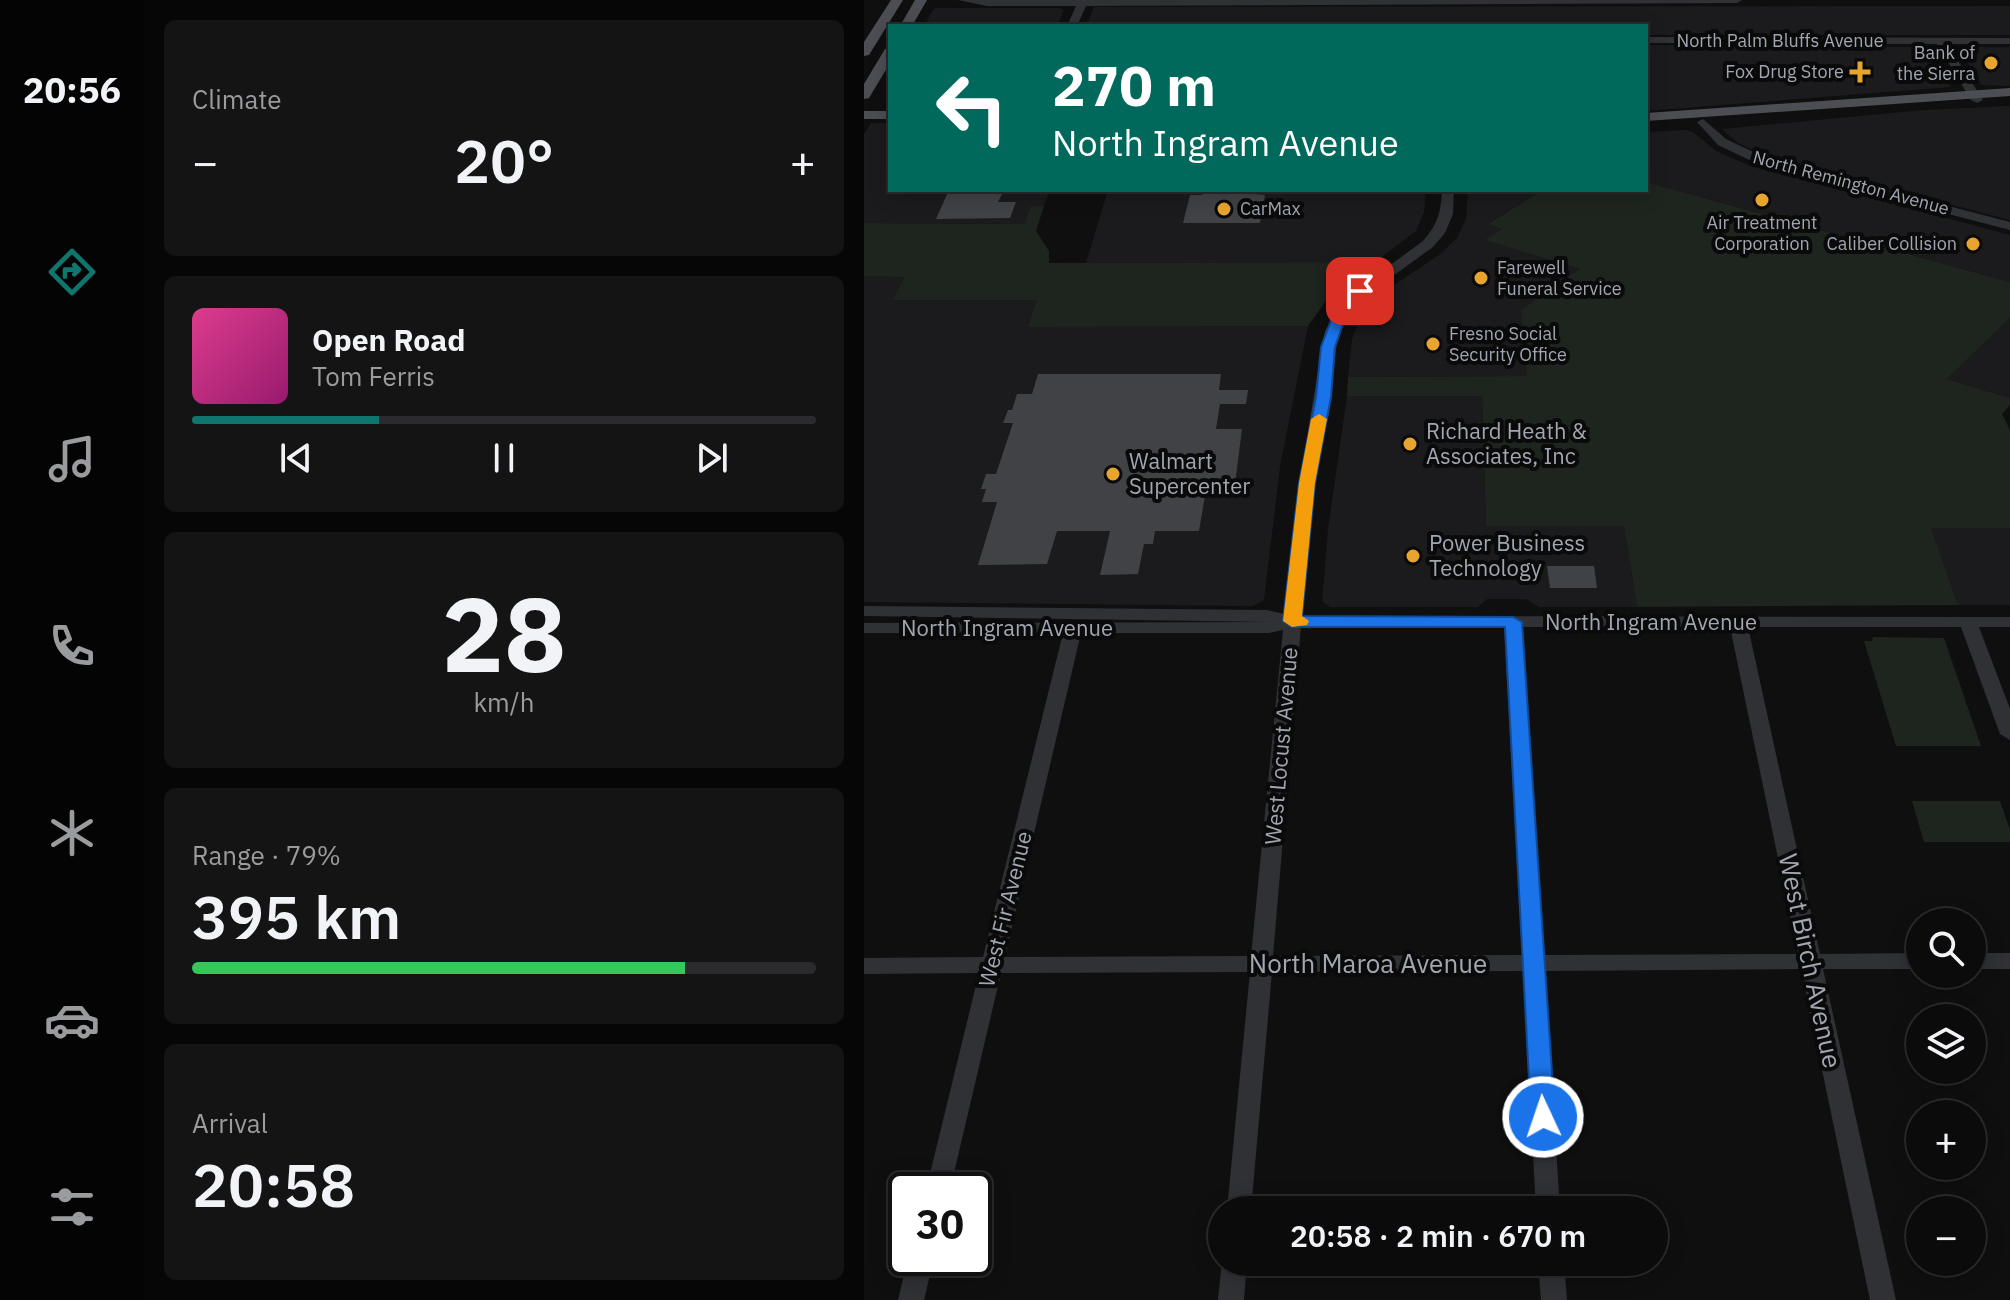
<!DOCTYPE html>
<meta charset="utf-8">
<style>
body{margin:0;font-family:"IBM Plex Sans",sans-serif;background:#141415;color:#f1f3f6;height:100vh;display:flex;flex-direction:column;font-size:30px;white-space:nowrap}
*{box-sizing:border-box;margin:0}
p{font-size:26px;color:#9a9b9d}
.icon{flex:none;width:44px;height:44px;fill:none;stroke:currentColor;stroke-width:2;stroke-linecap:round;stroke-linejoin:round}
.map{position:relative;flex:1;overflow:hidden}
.side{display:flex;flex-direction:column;gap:20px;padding:20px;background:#060607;width:720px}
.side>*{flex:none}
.hud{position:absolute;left:24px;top:24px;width:760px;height:168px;border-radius:0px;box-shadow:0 4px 20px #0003,0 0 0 2px #2b2b2d;background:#00695c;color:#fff;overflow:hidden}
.fabs{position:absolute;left:1042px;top:908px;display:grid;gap:16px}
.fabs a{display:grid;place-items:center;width:80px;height:80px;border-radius:50%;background:#0b0b0c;box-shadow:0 4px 20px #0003,0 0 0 2px #2b2b2d;font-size:40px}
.speed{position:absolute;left:24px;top:1172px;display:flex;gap:16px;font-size:40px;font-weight:700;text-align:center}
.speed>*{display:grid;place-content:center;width:104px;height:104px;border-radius:50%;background:#0b0b0c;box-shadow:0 4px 20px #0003,0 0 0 2px #2b2b2d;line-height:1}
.speed .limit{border:4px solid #111;border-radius:12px;background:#fff;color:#111}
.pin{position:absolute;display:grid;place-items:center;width:68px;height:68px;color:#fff;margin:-34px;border-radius:16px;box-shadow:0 4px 12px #0006}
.me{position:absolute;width:88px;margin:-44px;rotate:357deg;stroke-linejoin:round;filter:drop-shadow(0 0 6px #0008)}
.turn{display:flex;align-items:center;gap:28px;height:168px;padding:0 32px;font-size:36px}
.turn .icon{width:104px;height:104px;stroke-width:2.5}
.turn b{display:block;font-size:56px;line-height:68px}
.big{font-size:60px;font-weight:600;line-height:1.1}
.side .card{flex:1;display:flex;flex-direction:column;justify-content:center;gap:12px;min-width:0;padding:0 28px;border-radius:12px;background:#141415}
.side .dial{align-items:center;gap:0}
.dial b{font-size:104px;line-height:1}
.song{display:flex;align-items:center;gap:24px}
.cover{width:96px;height:96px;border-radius:12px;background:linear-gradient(135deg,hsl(330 70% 55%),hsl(320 70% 35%))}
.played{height:8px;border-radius:4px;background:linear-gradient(90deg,#0f766e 30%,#2b2b2d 30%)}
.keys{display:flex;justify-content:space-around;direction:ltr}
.heat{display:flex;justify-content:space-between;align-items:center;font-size:44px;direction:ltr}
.charge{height:12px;border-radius:6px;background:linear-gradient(90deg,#34c759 79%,#2b2b2d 0)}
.trip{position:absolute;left:344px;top:1196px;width:460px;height:80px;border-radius:40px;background:#0b0b0c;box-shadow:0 4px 20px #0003,0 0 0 2px #2b2b2d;font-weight:600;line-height:80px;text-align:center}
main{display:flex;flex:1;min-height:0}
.menu{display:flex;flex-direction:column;width:144px;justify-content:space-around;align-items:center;background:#040405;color:#9a9b9d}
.menu .icon{width:56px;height:56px}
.menu .active{color:#0f766e}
.menu b{font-size:36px;color:#f1f3f6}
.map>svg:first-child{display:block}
</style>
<main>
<nav class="menu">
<b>20:56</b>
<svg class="icon active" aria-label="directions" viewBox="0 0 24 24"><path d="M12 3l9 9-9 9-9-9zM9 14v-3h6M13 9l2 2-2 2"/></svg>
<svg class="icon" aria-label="music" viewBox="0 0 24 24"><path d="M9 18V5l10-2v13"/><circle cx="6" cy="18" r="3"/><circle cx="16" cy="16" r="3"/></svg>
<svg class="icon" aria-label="phone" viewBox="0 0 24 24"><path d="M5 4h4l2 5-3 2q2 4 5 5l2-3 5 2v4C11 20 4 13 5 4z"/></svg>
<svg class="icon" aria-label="climate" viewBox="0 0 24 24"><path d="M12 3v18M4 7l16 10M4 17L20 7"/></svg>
<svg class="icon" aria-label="car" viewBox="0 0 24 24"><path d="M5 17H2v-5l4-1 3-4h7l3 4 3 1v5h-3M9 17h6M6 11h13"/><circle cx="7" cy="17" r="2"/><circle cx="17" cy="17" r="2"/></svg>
<svg class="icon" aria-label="filters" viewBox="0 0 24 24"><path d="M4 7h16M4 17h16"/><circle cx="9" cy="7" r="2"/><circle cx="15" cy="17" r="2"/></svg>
</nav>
<section class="side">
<div class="card"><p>Climate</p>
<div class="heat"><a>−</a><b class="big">20°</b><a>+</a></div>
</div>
<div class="card">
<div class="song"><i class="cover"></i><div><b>Open Road</b><p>Tom Ferris</p></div></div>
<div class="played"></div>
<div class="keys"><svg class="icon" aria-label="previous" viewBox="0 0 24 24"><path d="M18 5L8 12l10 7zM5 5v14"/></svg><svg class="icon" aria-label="pause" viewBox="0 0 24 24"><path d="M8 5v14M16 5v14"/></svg><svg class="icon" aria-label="next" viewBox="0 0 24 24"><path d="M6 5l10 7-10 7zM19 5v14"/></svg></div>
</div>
<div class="card dial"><b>28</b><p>km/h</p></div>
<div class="card"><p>Range · 79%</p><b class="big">395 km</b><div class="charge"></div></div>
<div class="card"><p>Arrival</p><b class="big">20:58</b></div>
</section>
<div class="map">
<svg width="1146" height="1300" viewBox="0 0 1146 1300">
<rect width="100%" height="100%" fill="#0f0f10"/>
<g fill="#1b1b1d">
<path d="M 1146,6 L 1146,35 L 782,35 L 782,26 L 222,26 L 230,7 Z"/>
<path d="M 70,8 L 195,8 L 200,10 L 193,26 L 60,26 Z"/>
<path d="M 782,45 L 1057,47 L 1065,49 L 1087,87 L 782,111 Z"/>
<path d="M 1098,47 L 1146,47 L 1146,86 L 1117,85 L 1095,48 Z"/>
<path d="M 1146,106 L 1146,220 L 908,158 L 874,143 L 858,129 L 1059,110 Z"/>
<path d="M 7,123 L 26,123 L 26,190 L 186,190 L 180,206 L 167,207 L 160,224 L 0,223 L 0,134 Z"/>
<path d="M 820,130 L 829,132 L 852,151 L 884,165 L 1146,235 L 1146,282 L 782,182 L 782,132 Z"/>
<path d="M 244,190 L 562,190 L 560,212 L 552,231 L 511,262 L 222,263 Z"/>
<path d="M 604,190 L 678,190 L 625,223 L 639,229 L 622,240 L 717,269 L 663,376 L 484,377 L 488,339 L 496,319 L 521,291 L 575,255 L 593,238 L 602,219 Z"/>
<path d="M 0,276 L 40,276 L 30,300 L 173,300 L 165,327 L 444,326 L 416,467 L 400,600 L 389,606 L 0,602 Z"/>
<path d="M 1146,318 L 1146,398 L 1083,379 Z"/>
<path d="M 618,395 L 622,526 L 760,526 L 773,607 L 675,607 L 662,599 L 623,599 L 614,607 L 466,607 L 458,601 L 464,529 L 483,396 Z"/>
<path d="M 1066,527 L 1146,528 L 1146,605 L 1094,605 Z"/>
</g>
<g fill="#1e241e">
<path d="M 782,182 L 1146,282 L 1146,318 L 1083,379 L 1146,398 L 1146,405 L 1138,414 L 1146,430 L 1146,528 L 1067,528 L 1094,605 L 773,607 L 760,526 L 622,526 L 618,396 L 483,396 L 484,377 L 663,376 L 657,310 L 716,269 L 621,240 L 638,229 L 624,224 L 678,190 L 782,190 Z"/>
<path d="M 167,206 L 180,206 L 172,231 L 185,251 L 185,263 L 511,262 L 466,295 L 444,326 L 164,327 L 173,300 L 29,300 L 40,277 L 0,276 L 0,223 L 160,224 Z"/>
<path d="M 1009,637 L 1080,638 L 1117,746 L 1032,746 L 1000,641 L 1008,641 Z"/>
<path d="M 1048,801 L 1136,801 L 1146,830 L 1146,842 L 1060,842 Z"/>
</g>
<g fill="#404246">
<path d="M 85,190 L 140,190 L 134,202 L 152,202 L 146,218 L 72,219 Z"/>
<path d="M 340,190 L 401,195 L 396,223 L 319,223 L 326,195 L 338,195 Z"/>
<path d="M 174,374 L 357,374 L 355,390 L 384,390 L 382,404 L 356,404 L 352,429 L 378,429 L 371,484 L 343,484 L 335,531 L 291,531 L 289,544 L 280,544 L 274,574 L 236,575 L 246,531 L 193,531 L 183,564 L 114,565 L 133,502 L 118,502 L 122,489 L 117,489 L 122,474 L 132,474 L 149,423 L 139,423 L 144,410 L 148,410 L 153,394 L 168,394 Z"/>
<path d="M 683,566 L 730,566 L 733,588 L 686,588 Z"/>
</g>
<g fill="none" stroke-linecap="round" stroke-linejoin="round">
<g fill="#303135" fill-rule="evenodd">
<path d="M 94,0 L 878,0 L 873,3 L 222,6 L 213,26 L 203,26 L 212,6 L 123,6 Z"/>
<path d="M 782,37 L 1146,38 L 1146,44 L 1083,44 L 1119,100 L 1113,103 L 1107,100 L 1073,44 L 782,43 Z"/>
<path d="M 839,119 L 862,139 L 904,159 L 1146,222 L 1146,230 L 896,165 L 854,145 L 833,122 Z"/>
<path d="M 578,190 L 590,190 L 589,214 L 581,233 L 569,247 L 490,304 L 475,331 L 451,483 L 438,616 L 1146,617 L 1146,627 L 1115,627 L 1146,709 L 1146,740 L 1136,734 L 1097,627 L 884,627 L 956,954 L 1056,953 L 1056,969 L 959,969 L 1032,1300 L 1006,1300 L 937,969 L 681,971 L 696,1210 L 672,1210 L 659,971 L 408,972 L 387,1210 L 363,1210 L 386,972 L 137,973 L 86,1190 L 62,1190 L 115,973 L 0,974 L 0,958 L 119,957 L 199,633 L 0,633 L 0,623 L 408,622 L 0,616 L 0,606 L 403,610 L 420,614 L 435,483 L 461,331 L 480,299 L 559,241 C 574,224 577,212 578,190 ZM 437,626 L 640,627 L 658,955 L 409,956 ZM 658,627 L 866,627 L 934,954 L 680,955 ZM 419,630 L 387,956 L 141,957 L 217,633 L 405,633 Z"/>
<rect x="1108" y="953" width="38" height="16"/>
<path d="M 44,1258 L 70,1258 L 60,1300 L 34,1300 Z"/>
<path d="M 358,1261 L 383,1262 L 380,1300 L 354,1300 Z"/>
<path d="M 674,1262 L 700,1262 L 703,1300 L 677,1300 Z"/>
</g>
<g fill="#4c4e54" fill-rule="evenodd">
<path d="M 27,0 L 39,0 L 5,55 L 0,56 L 0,42 Z"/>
<path d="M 51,0 L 63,0 L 48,26 L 36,26 Z"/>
<path d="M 26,48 L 26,63 L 5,98 L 0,99 L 0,84 L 21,49 Z"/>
<path d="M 1146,88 L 1146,96 L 782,121 L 782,113 Z"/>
<rect x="0" y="111" width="26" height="8"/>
</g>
</g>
<path fill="#1a73e8" stroke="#114b97" stroke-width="2" d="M 496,287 L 503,291 L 482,316 L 471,347 L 467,397 L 451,483 L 438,616 L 649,617 L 658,622 L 691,1117 L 687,1124 L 679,1127 L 670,1124 L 667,1117 L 641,627 L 428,627 L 419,621 L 435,483 L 452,397 L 457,347 L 469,315 L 491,288 Z"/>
<path fill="#f59e0b" d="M 455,414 L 463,419 L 451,483 L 438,616 L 445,621 L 443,625 L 428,627 L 419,621 L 435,483 L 447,419 Z"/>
<g fill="#e7a530" stroke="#0a0a0b" stroke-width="3">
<circle cx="1127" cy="63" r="8"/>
<path d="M992 60h8v8h8v8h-8v8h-8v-8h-8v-8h8z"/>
<circle cx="898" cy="200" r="8"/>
<circle cx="360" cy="209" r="8"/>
<circle cx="1109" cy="244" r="8"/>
<circle cx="617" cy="278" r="8"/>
<circle cx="569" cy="344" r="8"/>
<circle cx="546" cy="444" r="8"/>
<circle cx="249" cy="474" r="8"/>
<circle cx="549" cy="556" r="8"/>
</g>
<g text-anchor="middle" stroke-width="8" stroke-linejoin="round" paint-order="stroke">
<g font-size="18" fill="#a1a6b0" stroke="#0a0a0b">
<text x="916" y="47">North Palm Bluffs Avenue</text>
<text transform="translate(987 183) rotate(15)" y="6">North Remington Avenue</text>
</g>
<g font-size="18" fill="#a1a6b0" stroke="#0a0a0b" text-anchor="end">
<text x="1111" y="59">Bank of<tspan x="1111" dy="21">the Sierra</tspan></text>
<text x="980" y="78">Fox Drug Store</text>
<text x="376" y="215" text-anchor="start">CarMax</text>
<text x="898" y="229" text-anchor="middle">Air Treatment<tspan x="898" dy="21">Corporation</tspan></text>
<text x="1093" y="250">Caliber Collision</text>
<text x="633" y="274" text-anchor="start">Farewell<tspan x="633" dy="21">Funeral Service</tspan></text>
<text x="585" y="340" text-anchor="start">Fresno Social<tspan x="585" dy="21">Security Office</tspan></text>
</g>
<g font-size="22" fill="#a1a6b0" stroke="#0a0a0b" text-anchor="start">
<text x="562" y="439">Richard Heath &amp;<tspan x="562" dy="25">Associates, Inc</tspan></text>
<text x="265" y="469">Walmart<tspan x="265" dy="25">Supercenter</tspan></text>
<text x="565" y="551">Power Business<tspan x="565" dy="25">Technology</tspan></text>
</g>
<g font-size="22" fill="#a1a6b0" stroke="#0a0a0b">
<text x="787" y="630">North Ingram Avenue</text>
<text x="143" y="636">North Ingram Avenue</text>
<text transform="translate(417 746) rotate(-85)" y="8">West Locust Avenue</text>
<text transform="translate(141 909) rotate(-76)" y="8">West Fir Avenue</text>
</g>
<g font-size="26" fill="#a1a6b0" stroke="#0a0a0b">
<text transform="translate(946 961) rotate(78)" y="9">West Birch Avenue</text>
<text x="504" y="973">North Maroa Avenue</text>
</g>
</g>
</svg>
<div class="fabs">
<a><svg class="icon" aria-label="search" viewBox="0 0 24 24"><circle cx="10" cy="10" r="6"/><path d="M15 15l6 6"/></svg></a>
<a><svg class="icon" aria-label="layers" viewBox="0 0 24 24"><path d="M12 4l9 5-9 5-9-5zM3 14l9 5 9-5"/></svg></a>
<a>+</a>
<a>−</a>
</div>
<div class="speed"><div class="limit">30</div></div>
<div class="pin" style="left:496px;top:291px;background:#d93025"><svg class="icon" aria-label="arrive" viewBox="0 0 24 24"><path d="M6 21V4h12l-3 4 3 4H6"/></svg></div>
<svg class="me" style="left:679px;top:1117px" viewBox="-20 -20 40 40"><circle r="17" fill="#1a73e8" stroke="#fff" stroke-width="3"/><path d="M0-11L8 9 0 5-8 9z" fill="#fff"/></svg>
<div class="trip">20:58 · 2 min · 670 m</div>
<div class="hud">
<div class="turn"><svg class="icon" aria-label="left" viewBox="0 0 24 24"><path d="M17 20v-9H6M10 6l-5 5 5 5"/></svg><div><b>270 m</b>North Ingram Avenue</div></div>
</div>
</div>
</main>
